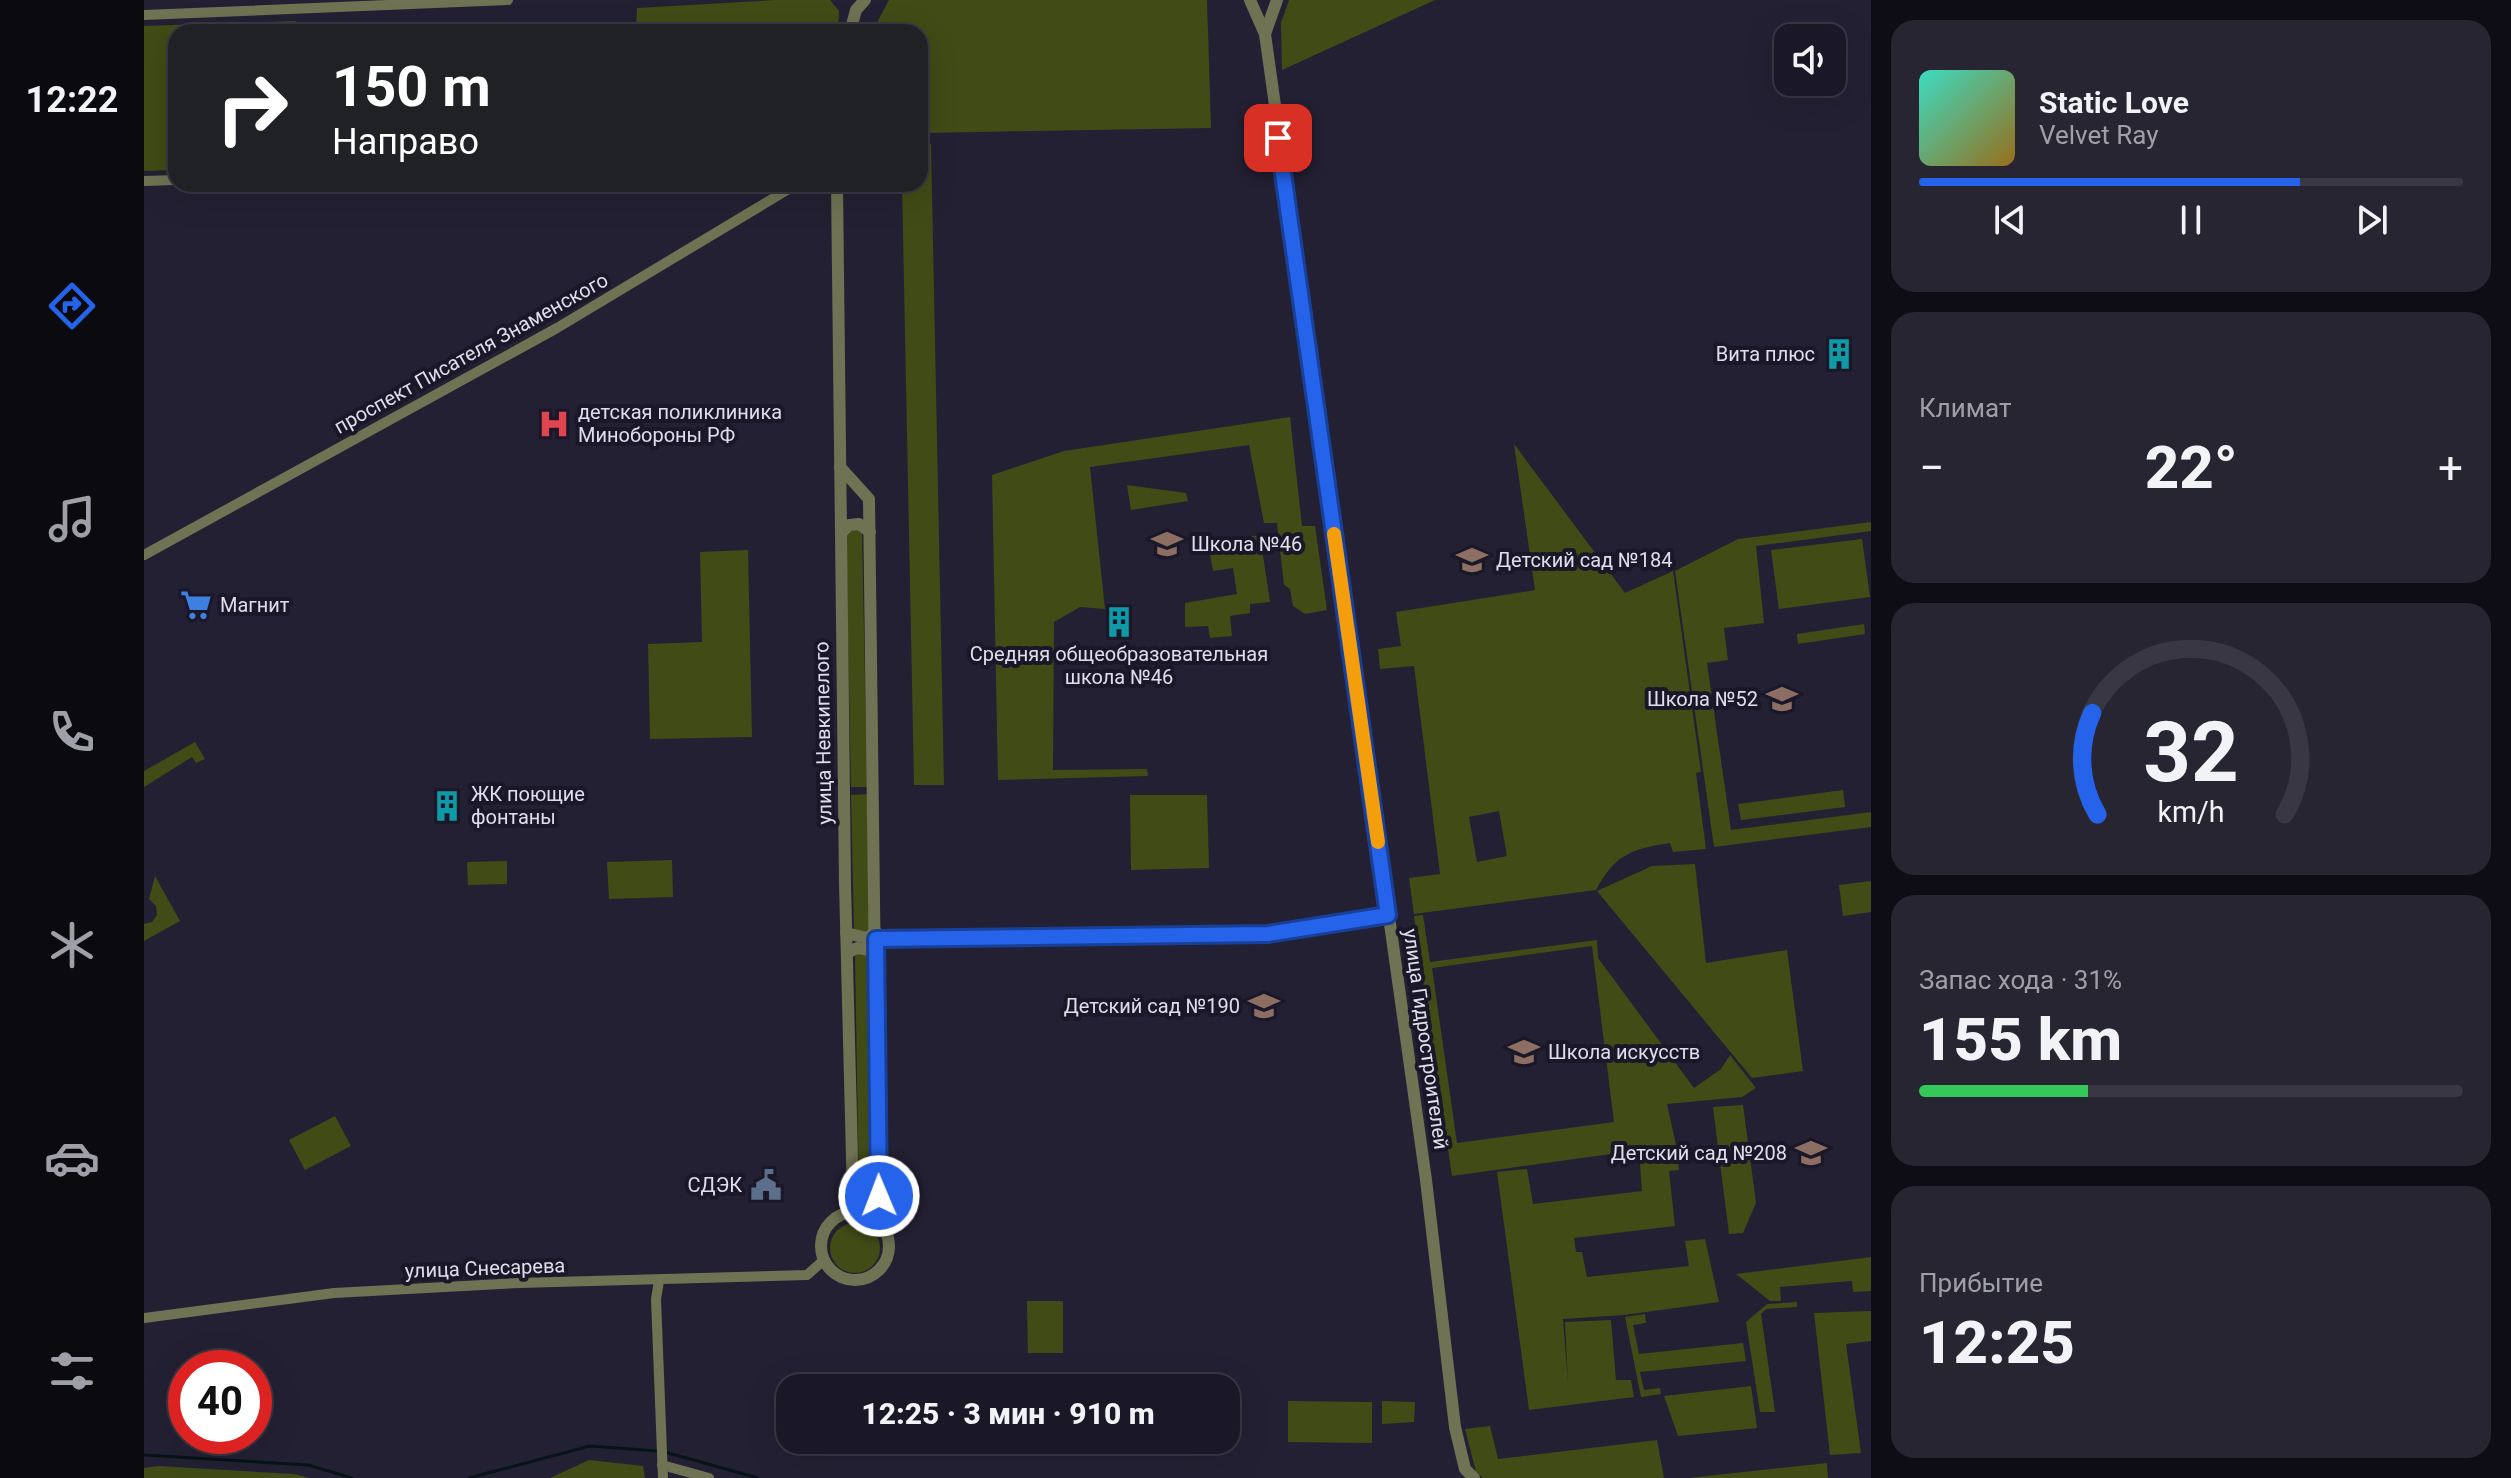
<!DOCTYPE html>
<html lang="ru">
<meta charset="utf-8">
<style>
body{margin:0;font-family:Roboto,sans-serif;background:#272532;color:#f1f3f6;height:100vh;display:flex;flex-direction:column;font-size:30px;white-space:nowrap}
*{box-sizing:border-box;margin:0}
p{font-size:26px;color:#9fa0a7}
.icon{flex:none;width:44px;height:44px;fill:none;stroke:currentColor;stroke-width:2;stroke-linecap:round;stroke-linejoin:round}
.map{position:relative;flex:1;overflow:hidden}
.drawer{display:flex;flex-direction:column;gap:20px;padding:20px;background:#0e0d15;width:640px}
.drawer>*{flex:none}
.banner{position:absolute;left:24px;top:24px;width:760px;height:168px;border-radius:24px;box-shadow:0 8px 32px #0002,0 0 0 2px #383743;background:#202124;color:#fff;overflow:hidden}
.controls{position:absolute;left:1630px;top:24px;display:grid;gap:16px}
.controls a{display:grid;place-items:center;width:72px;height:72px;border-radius:16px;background:#1a1826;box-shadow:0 8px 32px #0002,0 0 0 2px #383743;font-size:40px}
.speed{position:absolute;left:24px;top:1350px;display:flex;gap:16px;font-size:40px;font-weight:700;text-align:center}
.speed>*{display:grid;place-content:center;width:104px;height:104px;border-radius:50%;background:#1a1826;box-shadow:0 8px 32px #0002,0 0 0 2px #383743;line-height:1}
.speed .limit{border:12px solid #d22;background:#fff;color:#111}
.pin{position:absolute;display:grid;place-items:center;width:68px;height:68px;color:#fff;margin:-34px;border-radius:16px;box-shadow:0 4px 12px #0006}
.me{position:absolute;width:88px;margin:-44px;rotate:359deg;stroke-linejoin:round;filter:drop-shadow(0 0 6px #0008)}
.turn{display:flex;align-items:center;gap:28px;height:168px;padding:0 32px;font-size:36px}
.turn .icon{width:104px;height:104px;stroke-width:2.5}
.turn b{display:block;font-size:56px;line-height:68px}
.big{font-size:60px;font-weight:800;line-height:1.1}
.drawer .widget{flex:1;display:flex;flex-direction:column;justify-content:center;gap:12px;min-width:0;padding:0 28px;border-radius:24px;background:#272532}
.drawer .dial{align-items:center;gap:0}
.dial svg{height:208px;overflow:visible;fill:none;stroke:#383743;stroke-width:7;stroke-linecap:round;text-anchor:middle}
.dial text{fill:#f1f3f6;stroke:none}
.song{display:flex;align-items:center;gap:24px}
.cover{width:96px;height:96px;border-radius:12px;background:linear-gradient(135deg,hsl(170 70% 55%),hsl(40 70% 35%))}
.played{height:8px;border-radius:4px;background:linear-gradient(90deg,#2563eb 70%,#383743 70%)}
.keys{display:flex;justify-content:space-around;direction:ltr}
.heat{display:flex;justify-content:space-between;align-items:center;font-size:44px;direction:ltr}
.charge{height:12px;border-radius:6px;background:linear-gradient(90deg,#34c759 31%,#383743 0)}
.trip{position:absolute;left:632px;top:1374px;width:464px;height:80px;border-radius:24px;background:#1a1826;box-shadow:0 8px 32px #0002,0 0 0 2px #383743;font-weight:800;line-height:80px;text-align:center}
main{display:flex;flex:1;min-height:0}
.tabs{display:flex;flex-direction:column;width:144px;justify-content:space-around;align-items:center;background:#0a0a0f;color:#9fa0a7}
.tabs .icon{width:56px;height:56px}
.tabs .current{color:#2563eb}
.tabs b{font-size:36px;color:#f1f3f6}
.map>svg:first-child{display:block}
</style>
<main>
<nav class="tabs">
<b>12:22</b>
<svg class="icon current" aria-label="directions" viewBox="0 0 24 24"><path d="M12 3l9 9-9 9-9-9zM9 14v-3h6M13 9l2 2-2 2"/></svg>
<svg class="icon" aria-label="music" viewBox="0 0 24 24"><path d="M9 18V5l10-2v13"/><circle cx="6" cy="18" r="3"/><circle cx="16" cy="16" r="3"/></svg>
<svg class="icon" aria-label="phone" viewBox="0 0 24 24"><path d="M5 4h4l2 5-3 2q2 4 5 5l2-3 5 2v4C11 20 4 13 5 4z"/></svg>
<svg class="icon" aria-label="climate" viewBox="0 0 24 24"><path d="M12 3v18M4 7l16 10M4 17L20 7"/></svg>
<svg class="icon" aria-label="car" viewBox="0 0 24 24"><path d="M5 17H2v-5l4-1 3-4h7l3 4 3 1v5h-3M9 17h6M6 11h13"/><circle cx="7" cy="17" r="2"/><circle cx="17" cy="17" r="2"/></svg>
<svg class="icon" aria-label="filters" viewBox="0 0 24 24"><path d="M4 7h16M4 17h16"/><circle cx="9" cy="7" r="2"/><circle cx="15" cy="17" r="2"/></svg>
</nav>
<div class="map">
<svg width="1727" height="1478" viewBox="0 0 1727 1478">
<rect width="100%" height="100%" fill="#232033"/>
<g fill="#414b16" fill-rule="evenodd">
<path d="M 631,0 L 686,0 L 695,11 L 694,32 L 492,32 L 493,8 Z"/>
<path d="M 745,0 L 1063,0 L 1067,128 L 776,133 L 776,32 L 728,32 Z"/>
<path d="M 1145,0 L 1291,0 L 1138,70 L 1137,23 Z"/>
<path d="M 152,21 L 152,32 L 32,32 L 32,170 L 0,171 L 0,26 Z"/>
<path d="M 776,144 L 787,144 L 800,785 L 770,785 L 758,184 L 776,184 Z"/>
<path d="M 1146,417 L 1158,526 L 1171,526 L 1183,610 L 1161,614 L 1149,606 L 1146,589 L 1140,585 L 1133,523 L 1120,523 L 1105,445 L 946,467 L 961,609 L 936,607 L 910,622 L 909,770 L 1003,769 L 1004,776 L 854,780 L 848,475 L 920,451 Z"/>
<path d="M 1370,444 L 1481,593 L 1529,571 L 1557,772 L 1552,773 L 1562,849 L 1529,852 L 1526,843 C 1486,849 1471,855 1452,890 L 1270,914 L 1265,878 L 1296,874 L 1270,666 L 1236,669 L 1234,649 L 1257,646 L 1252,612 L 1391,590 ZM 1355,811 L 1363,856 L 1333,862 L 1325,817 Z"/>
<path d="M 983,485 L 1042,493 L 1044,501 L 987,510 Z"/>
<path d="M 1727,522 L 1727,531 L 1612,546 L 1620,623 L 1580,628 L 1584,660 L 1563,663 L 1587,830 L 1727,812 L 1727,827 L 1570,847 L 1531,571 L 1594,539 Z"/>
<path d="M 715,529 L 718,532 L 723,787 L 707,787 L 702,531 Z"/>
<path d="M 1116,535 L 1126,602 L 1106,604 L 1106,613 L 1086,616 L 1088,636 L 1066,638 L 1064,626 L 1041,627 L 1041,603 L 1093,594 L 1089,568 L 1069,571 L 1064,543 Z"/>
<path d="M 1718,539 L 1726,597 L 1635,609 L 1627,550 Z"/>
<path d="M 604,550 L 608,737 L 506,739 L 504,644 L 558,642 L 556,552 Z"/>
<path d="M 1720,624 L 1721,634 L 1654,644 L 1653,634 Z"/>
<path d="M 51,742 L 61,759 L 52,763 L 48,757 L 0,787 L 0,771 Z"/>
<path d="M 1699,790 L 1701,807 L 1597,820 L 1594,804 Z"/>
<path d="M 723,794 L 725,931 L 723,933 L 710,931 L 707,795 Z"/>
<path d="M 986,795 L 1063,795 L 1065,868 L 987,870 Z"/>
<path d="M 528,860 L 529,897 L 465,899 L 463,862 Z"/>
<path d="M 363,861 L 363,884 L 324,885 L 323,862 Z"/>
<path d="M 1551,864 L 1562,963 L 1643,950 L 1659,1071 L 1608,1078 L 1453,891 L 1508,866 Z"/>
<path d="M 11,876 L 36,921 L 0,941 L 0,924 L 8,922 L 13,915 L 12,906 L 5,899 Z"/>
<path d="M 1727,881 L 1727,912 L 1699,916 L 1695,885 Z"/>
<path d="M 1279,915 L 1286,962 L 1453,940 L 1454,958 L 1550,1088 L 1577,1069 L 1586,1055 L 1612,1088 L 1598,1097 L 1523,1104 L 1532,1145 L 1308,1176 L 1273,941 L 1270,916 ZM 1448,946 L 1470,1122 L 1313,1143 L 1288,968 Z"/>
<path d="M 714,954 L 726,955 L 730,1191 L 715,1191 L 711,956 Z"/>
<path d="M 1599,1105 L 1612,1203 L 1599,1233 L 1585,1234 L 1569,1107 Z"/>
<path d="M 191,1116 L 207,1146 L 161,1170 L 145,1140 Z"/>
<path d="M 1532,1147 L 1535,1170 L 1525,1171 L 1531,1226 L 1430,1238 L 1432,1252 L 1438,1252 L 1443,1277 L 1545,1266 L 1541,1241 L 1561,1239 L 1575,1302 L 1480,1315 L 1419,1319 L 1424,1383 L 1421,1322 L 1467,1320 L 1472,1380 L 1487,1380 L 1490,1397 L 1385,1410 L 1353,1172 L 1383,1169 L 1389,1204 L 1498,1191 L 1495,1152 Z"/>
<circle cx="711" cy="1248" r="25"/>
<path d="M 1727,1257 L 1727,1291 L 1709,1292 L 1708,1281 L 1636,1287 L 1637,1301 L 1626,1301 L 1592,1274 Z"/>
<path d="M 883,1301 L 919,1301 L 919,1353 L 884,1353 Z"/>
<path d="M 1653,1302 L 1653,1307 L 1622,1309 L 1617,1314 L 1631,1412 L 1616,1412 L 1602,1322 L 1623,1304 Z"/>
<path d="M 1727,1311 L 1727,1341 L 1702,1344 L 1717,1453 L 1686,1455 L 1670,1313 Z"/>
<path d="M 1501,1314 L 1502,1323 L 1489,1325 L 1495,1354 L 1599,1343 L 1602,1361 L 1496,1372 L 1500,1390 L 1516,1388 L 1517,1394 L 1497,1397 L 1481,1317 Z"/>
<path d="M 1607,1386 L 1613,1428 L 1534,1436 L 1520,1396 Z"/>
<path d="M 1144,1401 L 1228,1402 L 1228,1443 L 1144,1442 Z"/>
<path d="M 1238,1401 L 1271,1402 L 1270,1422 L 1238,1424 Z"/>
<path d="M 1346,1426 L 1354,1459 L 1513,1440 L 1520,1478 L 1339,1478 L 1332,1472 L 1321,1429 Z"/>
<path d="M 445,1460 L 499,1466 L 501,1478 L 406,1478 Z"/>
<path d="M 1683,1463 L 1684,1478 L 1544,1478 Z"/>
<path d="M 14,1466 L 150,1474 L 166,1478 L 0,1478 L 0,1468 Z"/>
</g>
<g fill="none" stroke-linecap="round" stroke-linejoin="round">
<g stroke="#061417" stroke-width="3">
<path d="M 521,1452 L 614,1478"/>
<path d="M 0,1455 L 164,1465 L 208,1478"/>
<path d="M 325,1478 L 446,1446 L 513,1451"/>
</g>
<g stroke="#6f7353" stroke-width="10">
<path d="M 0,15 L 364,0"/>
<path d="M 0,181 L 32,180"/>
<path d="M 0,555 L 413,328 L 648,187 L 671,184"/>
<path d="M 732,939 L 1124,934 L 1244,915"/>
<path d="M 515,1281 L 512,1299 L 519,1478"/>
<path d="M 0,1318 L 190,1293 L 375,1283 L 663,1275 L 680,1260"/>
<path d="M 518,1465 L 565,1478"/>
</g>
<g stroke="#6f7353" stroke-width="12">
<path d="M 1106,0 L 1121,34 L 1282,1180 L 1311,1427 L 1321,1469 L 1330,1478"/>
<path d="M 706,32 L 712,10 L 721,0"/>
<path d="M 1121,34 L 1133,0"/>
<path d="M 693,184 L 701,884 L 709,1196 L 702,1213"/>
<path d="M 696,467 L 725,499 L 734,1221"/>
<path d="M 697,533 L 705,525 L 715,524 L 726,532"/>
<path d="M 702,933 L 723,938 L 732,932"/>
<path d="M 703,953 L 713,948 L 732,951"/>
<circle cx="711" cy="1246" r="34"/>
</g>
</g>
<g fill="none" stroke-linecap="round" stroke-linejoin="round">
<defs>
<path id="route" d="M 735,1196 L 732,939 L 1124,934 L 1244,915 L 1134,138"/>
</defs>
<use href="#route" stroke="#184099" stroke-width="20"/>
<use href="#route" stroke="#2563eb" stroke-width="14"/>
<path stroke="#f59e0b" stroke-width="14" d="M 1190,534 L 1234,842"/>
</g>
<defs>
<symbol id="building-bare" viewBox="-9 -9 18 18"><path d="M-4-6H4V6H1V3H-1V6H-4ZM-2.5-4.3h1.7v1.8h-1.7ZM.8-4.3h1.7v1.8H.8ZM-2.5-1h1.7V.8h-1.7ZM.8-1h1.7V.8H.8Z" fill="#0f9aa8" stroke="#1a1729" stroke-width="2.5" paint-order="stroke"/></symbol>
<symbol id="hospital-bare" viewBox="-9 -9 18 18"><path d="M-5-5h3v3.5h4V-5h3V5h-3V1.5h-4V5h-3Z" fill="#e0444e" stroke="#1a1729" stroke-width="2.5" paint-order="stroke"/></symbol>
<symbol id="school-bare" viewBox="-9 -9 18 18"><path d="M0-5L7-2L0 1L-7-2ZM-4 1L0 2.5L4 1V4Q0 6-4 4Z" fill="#8d6e63" stroke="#1a1729" stroke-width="2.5" paint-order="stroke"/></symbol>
<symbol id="supermarket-bare" viewBox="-9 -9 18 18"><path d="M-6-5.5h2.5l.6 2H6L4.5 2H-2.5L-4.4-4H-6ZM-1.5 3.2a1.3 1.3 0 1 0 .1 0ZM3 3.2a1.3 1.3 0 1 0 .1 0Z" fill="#3f7fe0" stroke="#1a1729" stroke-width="2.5" paint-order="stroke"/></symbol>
<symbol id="civic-bare" viewBox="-9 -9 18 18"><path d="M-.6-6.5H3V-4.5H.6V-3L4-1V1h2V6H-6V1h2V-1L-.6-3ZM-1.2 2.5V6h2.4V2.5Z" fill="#5c6f8a" stroke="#1a1729" stroke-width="2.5" paint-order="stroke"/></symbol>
</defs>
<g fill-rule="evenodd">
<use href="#building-bare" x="1673" y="332" width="44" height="44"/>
<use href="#hospital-bare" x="388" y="402" width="44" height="44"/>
<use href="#school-bare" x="1001" y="522" width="44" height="44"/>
<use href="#school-bare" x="1306" y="538" width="44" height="44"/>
<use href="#supermarket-bare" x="30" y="583" width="44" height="44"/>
<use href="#building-bare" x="953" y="600" width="44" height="44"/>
<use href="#school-bare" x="1616" y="677" width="44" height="44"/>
<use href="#building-bare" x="281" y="784" width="44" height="44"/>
<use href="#school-bare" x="1098" y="984" width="44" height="44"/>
<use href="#school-bare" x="1358" y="1030" width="44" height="44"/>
<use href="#school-bare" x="1645" y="1131" width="44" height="44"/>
<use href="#civic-bare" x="600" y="1163" width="44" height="44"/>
</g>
<g text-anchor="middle" stroke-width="8" stroke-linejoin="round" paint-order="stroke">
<g font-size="20" fill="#e0deeb" stroke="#1a1729">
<text transform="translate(327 353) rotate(-29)" y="7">проспект Писателя Знаменского</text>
<text transform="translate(679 733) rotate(-91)" y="7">улица Невкипелого</text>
<text transform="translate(1282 1039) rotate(82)" y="7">улица Гидростроителей</text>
<text transform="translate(341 1268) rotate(-2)" y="7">улица Снесарева</text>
</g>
<g font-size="20" fill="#e0deeb" stroke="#1a1729" text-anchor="start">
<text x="1671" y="361" text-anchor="end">Вита плюс</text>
<text x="434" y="419">детская поликлиника<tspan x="434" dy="23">Минобороны РФ</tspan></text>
<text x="1047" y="551">Школа №46</text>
<text x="1352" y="567">Детский сад №184</text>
<text x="76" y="612">Магнит</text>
<text x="975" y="661" text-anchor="middle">Средняя общеобразовательная<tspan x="975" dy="23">школа №46</tspan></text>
<text x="1614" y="706" text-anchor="end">Школа №52</text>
<text x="327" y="801">ЖК поющие<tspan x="327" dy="23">фонтаны</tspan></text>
<text x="1096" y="1013" text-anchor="end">Детский сад №190</text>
<text x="1404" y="1059">Школа искусств</text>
<text x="1643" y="1160" text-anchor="end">Детский сад №208</text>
<text x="598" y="1192" text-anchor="end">СДЭК</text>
</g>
</g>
</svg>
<div class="controls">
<a><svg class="icon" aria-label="sound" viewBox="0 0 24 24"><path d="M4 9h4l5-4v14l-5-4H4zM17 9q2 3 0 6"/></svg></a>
</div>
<div class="speed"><div class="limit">40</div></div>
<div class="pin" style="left:1134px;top:138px;background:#d93025"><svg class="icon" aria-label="arrive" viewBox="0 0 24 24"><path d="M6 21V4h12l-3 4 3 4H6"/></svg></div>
<svg class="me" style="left:735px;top:1196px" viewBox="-20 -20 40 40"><circle r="17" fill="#2563eb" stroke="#fff" stroke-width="3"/><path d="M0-11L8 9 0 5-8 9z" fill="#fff"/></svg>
<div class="trip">12:25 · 3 мин · 910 m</div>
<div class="banner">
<div class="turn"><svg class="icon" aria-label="right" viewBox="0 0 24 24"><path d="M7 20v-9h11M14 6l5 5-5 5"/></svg><div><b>150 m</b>Направо</div></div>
</div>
</div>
<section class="drawer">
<div class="widget">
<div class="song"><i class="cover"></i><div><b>Static Love</b><p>Velvet Ray</p></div></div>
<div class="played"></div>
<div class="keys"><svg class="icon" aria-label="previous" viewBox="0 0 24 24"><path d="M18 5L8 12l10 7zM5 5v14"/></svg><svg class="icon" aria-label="pause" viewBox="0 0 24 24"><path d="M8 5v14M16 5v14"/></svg><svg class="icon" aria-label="next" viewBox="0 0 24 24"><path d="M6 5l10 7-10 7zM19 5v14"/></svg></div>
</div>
<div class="widget"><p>Климат</p>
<div class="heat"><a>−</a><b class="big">22°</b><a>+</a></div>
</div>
<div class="widget dial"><svg viewBox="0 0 100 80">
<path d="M14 69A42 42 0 1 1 86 69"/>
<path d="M14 69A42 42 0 0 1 12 30" stroke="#2563eb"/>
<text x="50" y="56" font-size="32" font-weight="700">32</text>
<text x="50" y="72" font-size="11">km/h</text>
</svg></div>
<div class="widget"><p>Запас хода · 31%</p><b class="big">155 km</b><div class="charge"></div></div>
<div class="widget"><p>Прибытие</p><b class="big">12:25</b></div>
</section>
</main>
